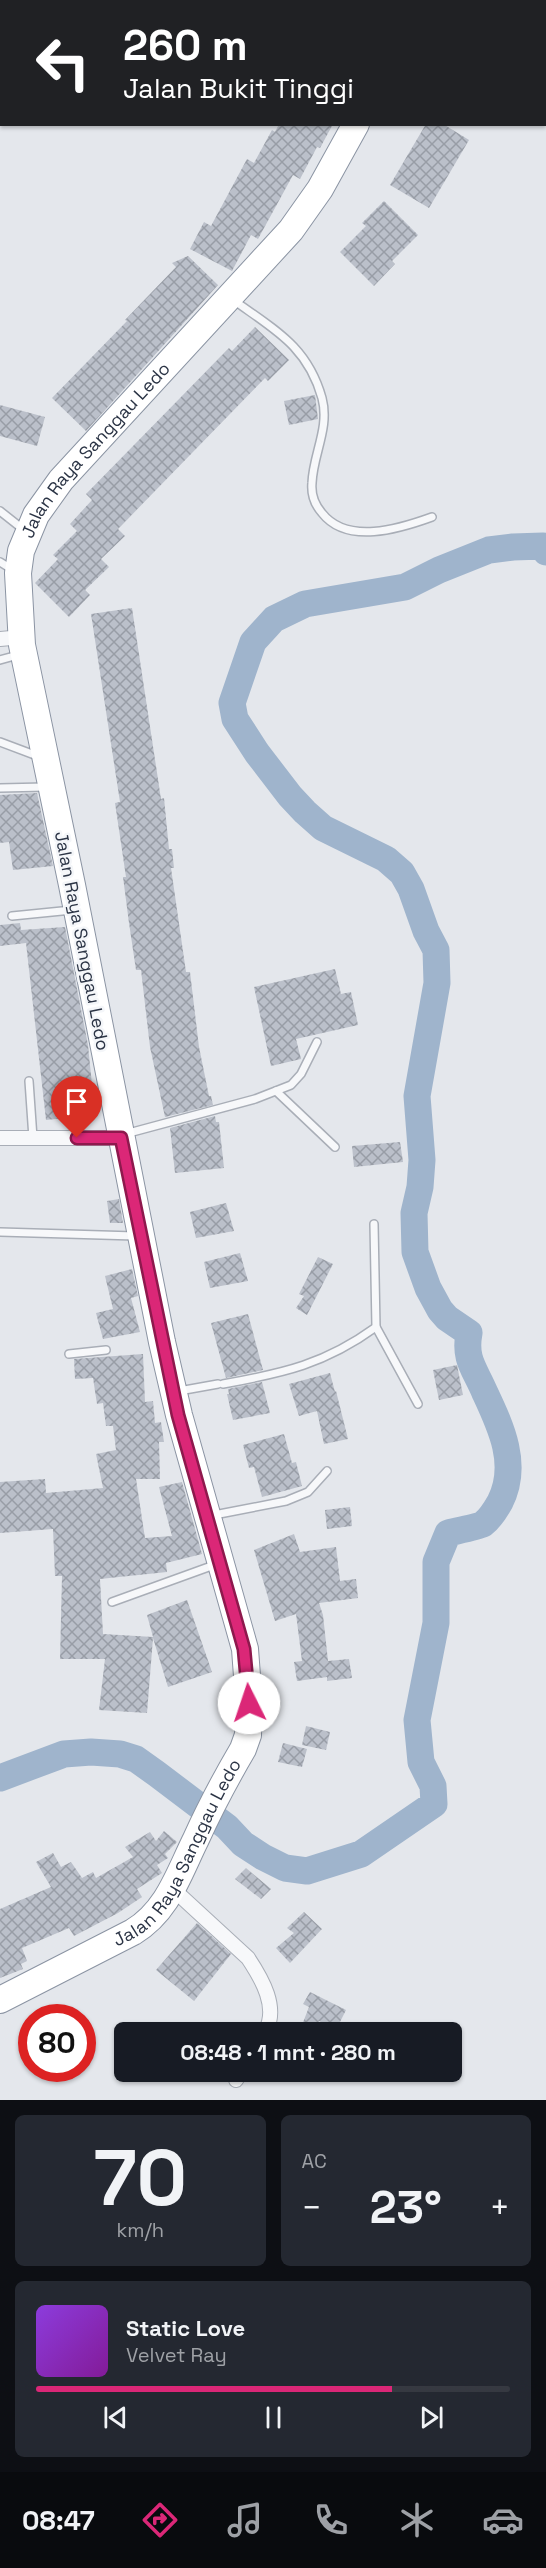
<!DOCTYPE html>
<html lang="id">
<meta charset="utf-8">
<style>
body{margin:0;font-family:"Space Grotesk",sans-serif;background:#242831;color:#f1f3f6;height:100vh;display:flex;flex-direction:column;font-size:22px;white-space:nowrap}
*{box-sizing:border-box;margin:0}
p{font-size:20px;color:#9ea1a6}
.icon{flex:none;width:33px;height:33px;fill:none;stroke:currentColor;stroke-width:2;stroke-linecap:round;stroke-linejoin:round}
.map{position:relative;height:2100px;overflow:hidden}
.panel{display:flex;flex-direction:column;gap:15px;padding:15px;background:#0d0f14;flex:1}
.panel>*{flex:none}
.guide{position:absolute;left:0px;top:0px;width:546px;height:126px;box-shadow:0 2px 4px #0004;background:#202124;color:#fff;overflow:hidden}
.speed{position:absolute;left:18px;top:2004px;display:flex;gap:12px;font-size:30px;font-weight:700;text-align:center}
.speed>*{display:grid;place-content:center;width:78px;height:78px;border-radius:50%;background:#171b24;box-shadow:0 2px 4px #0004;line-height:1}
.speed .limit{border:9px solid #d22;background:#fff;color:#111}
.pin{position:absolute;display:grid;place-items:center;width:51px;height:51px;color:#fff;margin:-62px -26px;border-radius:50% 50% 50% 0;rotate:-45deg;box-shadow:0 0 6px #0007}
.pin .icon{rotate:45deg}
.me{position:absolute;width:66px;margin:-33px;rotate:356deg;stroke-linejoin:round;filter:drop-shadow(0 0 4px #0008)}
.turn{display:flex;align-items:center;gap:21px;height:126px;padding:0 24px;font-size:27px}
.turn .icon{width:78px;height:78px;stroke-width:2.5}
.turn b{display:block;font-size:42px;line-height:51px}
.big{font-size:45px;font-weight:600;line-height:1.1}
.panel .widget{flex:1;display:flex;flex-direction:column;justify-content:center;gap:9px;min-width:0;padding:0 21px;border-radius:9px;background:#242831}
.panel .dial{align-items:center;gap:0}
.dial b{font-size:78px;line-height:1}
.song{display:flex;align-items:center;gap:18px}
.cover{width:72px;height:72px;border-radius:9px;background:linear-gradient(135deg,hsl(270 70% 55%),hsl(290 70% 35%))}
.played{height:6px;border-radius:3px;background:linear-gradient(90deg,#db2777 75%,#363941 75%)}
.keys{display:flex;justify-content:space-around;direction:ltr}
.heat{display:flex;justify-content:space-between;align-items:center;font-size:33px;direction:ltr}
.panel .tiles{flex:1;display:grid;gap:15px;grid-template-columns:1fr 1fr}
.widget:last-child{grid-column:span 2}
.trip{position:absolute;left:114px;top:2022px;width:348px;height:60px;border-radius:9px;background:#171b24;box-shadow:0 2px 4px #0004;font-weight:600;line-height:60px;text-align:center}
.tab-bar{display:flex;height:96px;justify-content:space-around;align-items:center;background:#090b0e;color:#9ea1a6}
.tab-bar .icon{width:42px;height:42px}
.tab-bar .active{color:#db2777}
.tab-bar b{font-size:27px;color:#f1f3f6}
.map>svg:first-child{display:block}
</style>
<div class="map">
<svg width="546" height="2100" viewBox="0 0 546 2100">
<defs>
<pattern id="building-cross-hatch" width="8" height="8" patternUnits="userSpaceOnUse" patternTransform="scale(1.5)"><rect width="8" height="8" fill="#bbc0ca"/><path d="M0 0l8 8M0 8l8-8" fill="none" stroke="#989da6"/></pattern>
</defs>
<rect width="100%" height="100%" fill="#e4e7ec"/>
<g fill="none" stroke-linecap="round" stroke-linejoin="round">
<path stroke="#9fb4cc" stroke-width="27" d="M 0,1778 L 64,1754 L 91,1752 L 120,1754 L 136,1759 L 157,1774 L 227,1827 L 243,1844 L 263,1857 L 285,1868 L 307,1871 L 361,1854 L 434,1804 L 433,1786 L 421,1762 L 417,1720 L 436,1623 L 436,1562 L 448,1533 C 456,1531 477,1527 483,1524 C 490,1519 496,1509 500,1502 C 519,1465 501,1427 485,1393 C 475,1369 464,1360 469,1333 L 447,1318 L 440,1310 L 428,1288 L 415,1252 L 414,1213 L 420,1187 L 422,1160 L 417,1096 L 437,983 L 436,950 L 426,931 L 411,889 L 402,873 L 386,859 L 323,828 L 305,812 L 290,796 L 257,753 L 235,719 L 232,703 L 253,642 L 274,619 L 305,604 L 405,587 L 439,570 L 489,550 L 513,547 L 543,546 L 546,552"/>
</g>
<g fill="url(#building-cross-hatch)">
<path d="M 279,124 L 333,124 L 320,148 L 317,147 L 300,179 L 293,175 L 258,239 L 251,235 L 232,271 L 190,249 L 204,222 L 211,226 L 247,159 L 254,163 L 272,130 L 275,132 Z"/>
<path d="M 426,124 L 443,124 L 469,140 L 429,208 L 390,185 Z"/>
<path d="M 384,201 L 418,235 L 392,261 L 395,264 L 374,286 L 340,252 L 366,226 L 362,223 Z"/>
<path d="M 188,256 L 218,285 L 86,431 L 52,398 L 127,321 L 125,320 L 176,267 L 172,263 Z"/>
<path d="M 255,327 L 289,360 L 268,381 L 265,378 L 118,529 L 125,536 L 101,559 L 109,567 L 85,590 L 90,595 L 69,617 L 35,583 L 58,559 L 53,555 L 77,531 L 70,524 L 92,500 L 86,494 L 229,348 L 232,351 Z"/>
<path d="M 315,395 L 318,419 L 289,425 L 284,401 Z"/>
<path d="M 0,405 L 45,417 L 37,446 L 0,436 Z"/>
<path d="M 132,608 L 161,799 L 164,798 L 169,849 L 172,849 L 174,868 L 171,868 L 186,972 L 190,972 L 199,1047 L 209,1096 L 211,1096 L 213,1105 L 165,1117 L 150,1047 L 141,970 L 136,970 L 129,923 L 123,877 L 126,877 L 115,803 L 120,802 L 91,614 Z"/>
<path d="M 37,793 L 53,866 L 13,870 L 9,842 L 0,843 L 0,795 Z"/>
<path d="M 20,923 L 21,930 L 65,927 L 88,1045 L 95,1115 L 46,1120 L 26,943 L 0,946 L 0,925 Z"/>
<path d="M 335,969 L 341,994 L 351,992 L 358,1025 L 296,1039 L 301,1059 L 271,1066 L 254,987 Z"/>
<path d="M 215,1116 L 216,1122 L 219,1122 L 224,1168 L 175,1173 L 170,1128 Z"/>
<path d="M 400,1142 L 403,1162 L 354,1167 L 352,1146 Z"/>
<path d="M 119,1199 L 123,1223 L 110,1223 L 107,1201 Z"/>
<path d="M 226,1203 L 234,1231 L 196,1238 L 190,1212 Z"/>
<path d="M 240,1253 L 248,1281 L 210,1288 L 204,1262 Z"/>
<path d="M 318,1257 L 333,1264 L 307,1315 L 296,1308 L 304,1296 L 299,1294 Z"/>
<path d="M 132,1269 L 138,1296 L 131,1298 L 140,1332 L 103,1339 L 96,1313 L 113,1309 L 105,1276 Z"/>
<path d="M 248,1314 L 263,1370 L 226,1378 L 211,1323 Z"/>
<path d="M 143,1354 L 145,1402 L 153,1401 L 155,1423 L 161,1422 L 164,1442 L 159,1442 L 160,1479 L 136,1479 L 145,1538 L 172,1536 L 159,1487 L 182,1482 L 202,1554 L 166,1563 L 167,1572 L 100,1579 L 103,1634 L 153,1637 L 147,1615 L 187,1600 L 212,1672 L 168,1687 L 153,1638 L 147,1713 L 99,1710 L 105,1659 L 60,1659 L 62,1576 L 55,1576 L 53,1529 L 0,1533 L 0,1482 L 45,1479 L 46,1493 L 103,1488 L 96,1454 L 116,1450 L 113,1426 L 106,1426 L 103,1403 L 97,1404 L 93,1378 L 75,1379 L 74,1359 Z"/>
<path d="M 457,1365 L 463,1395 L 439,1400 L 433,1370 Z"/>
<path d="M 330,1373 L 335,1392 L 336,1391 L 348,1439 L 324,1444 L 317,1411 L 299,1416 L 289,1384 Z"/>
<path d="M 262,1382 L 270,1413 L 233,1420 L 227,1394 L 229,1394 L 228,1389 Z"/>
<path d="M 284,1434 L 292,1463 L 296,1462 L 302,1486 L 262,1497 L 254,1467 L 249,1468 L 243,1445 Z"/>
<path d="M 350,1507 L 352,1526 L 327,1529 L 325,1510 Z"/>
<path d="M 294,1534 L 300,1552 L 336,1547 L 340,1581 L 356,1579 L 358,1598 L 319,1603 L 323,1615 L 328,1661 L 349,1659 L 352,1678 L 327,1681 L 327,1677 L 297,1681 L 294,1662 L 302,1661 L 296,1614 L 275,1621 L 254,1550 Z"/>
<path d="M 306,1726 L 330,1732 L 326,1750 L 302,1745 Z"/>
<path d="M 283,1743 L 307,1749 L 302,1767 L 278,1762 Z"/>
<path d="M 164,1831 L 177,1842 L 165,1854 L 168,1858 L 157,1865 L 162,1873 L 137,1889 L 142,1897 L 118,1913 L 74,1936 L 69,1928 L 22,1948 L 27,1961 L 21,1964 L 23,1969 L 0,1978 L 0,1909 L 51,1887 L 36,1862 L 53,1853 L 61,1867 L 71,1862 L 82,1878 L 93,1872 L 96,1878 L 133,1857 L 125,1847 L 150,1832 L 156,1841 Z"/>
<path d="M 246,1868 L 271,1889 L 261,1899 L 235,1879 Z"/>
<path d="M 304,1912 L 322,1929 L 290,1963 L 276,1948 L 294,1933 L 287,1928 Z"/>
<path d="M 197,1923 L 231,1954 L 194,2001 L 156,1970 Z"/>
<path d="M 310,1992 L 346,2010 L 336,2030 L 319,2021 L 312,2032 L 302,2025 L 309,2007 L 303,2004 Z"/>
</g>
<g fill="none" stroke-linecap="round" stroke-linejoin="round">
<defs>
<g id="lane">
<path d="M 232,299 C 273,329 307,345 322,398 C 330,428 313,454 312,483 C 311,494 315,505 322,513 C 347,545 399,529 432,517"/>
<path d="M 0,511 L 24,530"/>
<path d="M 0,562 L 13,570"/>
<path d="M 0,660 L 18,655"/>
<path d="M 0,742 L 40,757"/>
<path d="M 0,788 L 45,787"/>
<path d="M 12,916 L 72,910"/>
<path d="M 29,1081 L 33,1138"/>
<path d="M 276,1091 L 335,1147"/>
<path d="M 125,1134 L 255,1099 L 291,1085 L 301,1074 L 317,1042"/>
<path d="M 0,1232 L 135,1236"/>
<path d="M 376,1327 L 418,1404"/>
<path d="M 69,1354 L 106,1350"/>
<path d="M 223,1384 C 284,1373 325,1364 376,1327 L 374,1224"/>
<path d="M 179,1391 L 218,1384"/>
<path d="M 214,1515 L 286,1501 L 308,1492 L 327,1471"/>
<path d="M 112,1602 L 217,1564"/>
</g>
<g id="street">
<path d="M 502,0 L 505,2"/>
<path d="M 544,35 L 546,36"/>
<path d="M 0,639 L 22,637"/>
<path d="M 0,1138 L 121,1138"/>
<path d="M 173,1889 L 248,1958 C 262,1979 279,2008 265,2032"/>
<path d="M 236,2080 L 241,2072"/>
</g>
<g id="highway">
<path d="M 424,2 L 425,0"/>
<path id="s1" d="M 0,2000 L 133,1932 C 168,1911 179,1873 196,1839 C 210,1808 226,1778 243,1749 L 248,1735 L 249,1703 L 245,1649 L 179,1415 L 162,1342 L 72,885 L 22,645 L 18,573 L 21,551 L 36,515 L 61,480 L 291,230 L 320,189 L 356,124"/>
</g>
</defs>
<use href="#lane" stroke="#a9aeb7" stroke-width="10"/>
<use href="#street" stroke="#a9aeb7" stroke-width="16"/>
<use href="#highway" stroke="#8b94a3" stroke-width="28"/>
<use href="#lane" stroke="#f7f8fa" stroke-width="7"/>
<use href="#street" stroke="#f7f8fa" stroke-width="14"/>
<use href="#highway" stroke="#fff" stroke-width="26"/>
</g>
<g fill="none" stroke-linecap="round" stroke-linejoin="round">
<defs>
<path id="route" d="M 77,1138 L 121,1138 L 178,1415 L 244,1649 L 249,1703"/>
</defs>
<use href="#route" stroke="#8e194d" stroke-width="15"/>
<use href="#route" stroke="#db2777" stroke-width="10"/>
</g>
<g text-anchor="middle" stroke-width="5" stroke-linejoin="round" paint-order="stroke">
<g font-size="18" fill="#2b3445" stroke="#f4f6f9">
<text dy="6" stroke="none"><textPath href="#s1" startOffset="1716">Jalan Raya Sanggau Ledo</textPath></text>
<text transform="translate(82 941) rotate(79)" y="6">Jalan Raya Sanggau Ledo</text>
<text dy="6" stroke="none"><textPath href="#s1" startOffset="240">Jalan Raya Sanggau Ledo</textPath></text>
</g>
</g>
</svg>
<div class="speed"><div class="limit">80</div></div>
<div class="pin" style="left:77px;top:1138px;background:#d93025"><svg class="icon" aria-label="arrive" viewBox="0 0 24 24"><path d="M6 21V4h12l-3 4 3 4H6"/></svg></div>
<svg class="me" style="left:249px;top:1703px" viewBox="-20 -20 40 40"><circle r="19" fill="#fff"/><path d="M0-13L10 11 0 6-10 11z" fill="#db2777"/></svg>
<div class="trip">08:48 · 1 mnt · 280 m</div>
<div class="guide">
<div class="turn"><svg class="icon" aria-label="left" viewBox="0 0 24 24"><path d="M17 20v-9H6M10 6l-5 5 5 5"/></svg><div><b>260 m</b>Jalan Bukit Tinggi</div></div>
</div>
</div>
<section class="panel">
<div class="tiles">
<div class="widget dial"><b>70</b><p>km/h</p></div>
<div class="widget"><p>AC</p>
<div class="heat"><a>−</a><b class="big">23°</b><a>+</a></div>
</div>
<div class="widget">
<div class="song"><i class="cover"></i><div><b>Static Love</b><p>Velvet Ray</p></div></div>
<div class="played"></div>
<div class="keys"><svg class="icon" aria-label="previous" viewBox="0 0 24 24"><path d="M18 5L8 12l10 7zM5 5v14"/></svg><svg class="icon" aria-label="pause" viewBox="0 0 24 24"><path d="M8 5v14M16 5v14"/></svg><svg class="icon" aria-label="next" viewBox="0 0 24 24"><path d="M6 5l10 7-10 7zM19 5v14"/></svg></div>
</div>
</div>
</section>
<nav class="tab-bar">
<b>08:47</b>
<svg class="icon active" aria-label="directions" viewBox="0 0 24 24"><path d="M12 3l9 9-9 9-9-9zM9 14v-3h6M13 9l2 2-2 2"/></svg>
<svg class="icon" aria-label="music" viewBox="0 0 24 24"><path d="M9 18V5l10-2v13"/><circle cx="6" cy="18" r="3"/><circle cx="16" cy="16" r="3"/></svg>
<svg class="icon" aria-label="phone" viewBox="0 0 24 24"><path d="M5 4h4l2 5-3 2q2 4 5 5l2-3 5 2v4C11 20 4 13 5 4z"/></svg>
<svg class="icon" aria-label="climate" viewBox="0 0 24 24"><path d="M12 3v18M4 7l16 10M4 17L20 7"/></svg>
<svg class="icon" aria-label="car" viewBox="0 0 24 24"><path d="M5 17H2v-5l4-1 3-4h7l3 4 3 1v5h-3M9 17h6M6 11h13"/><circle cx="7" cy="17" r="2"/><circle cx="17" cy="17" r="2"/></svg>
</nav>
